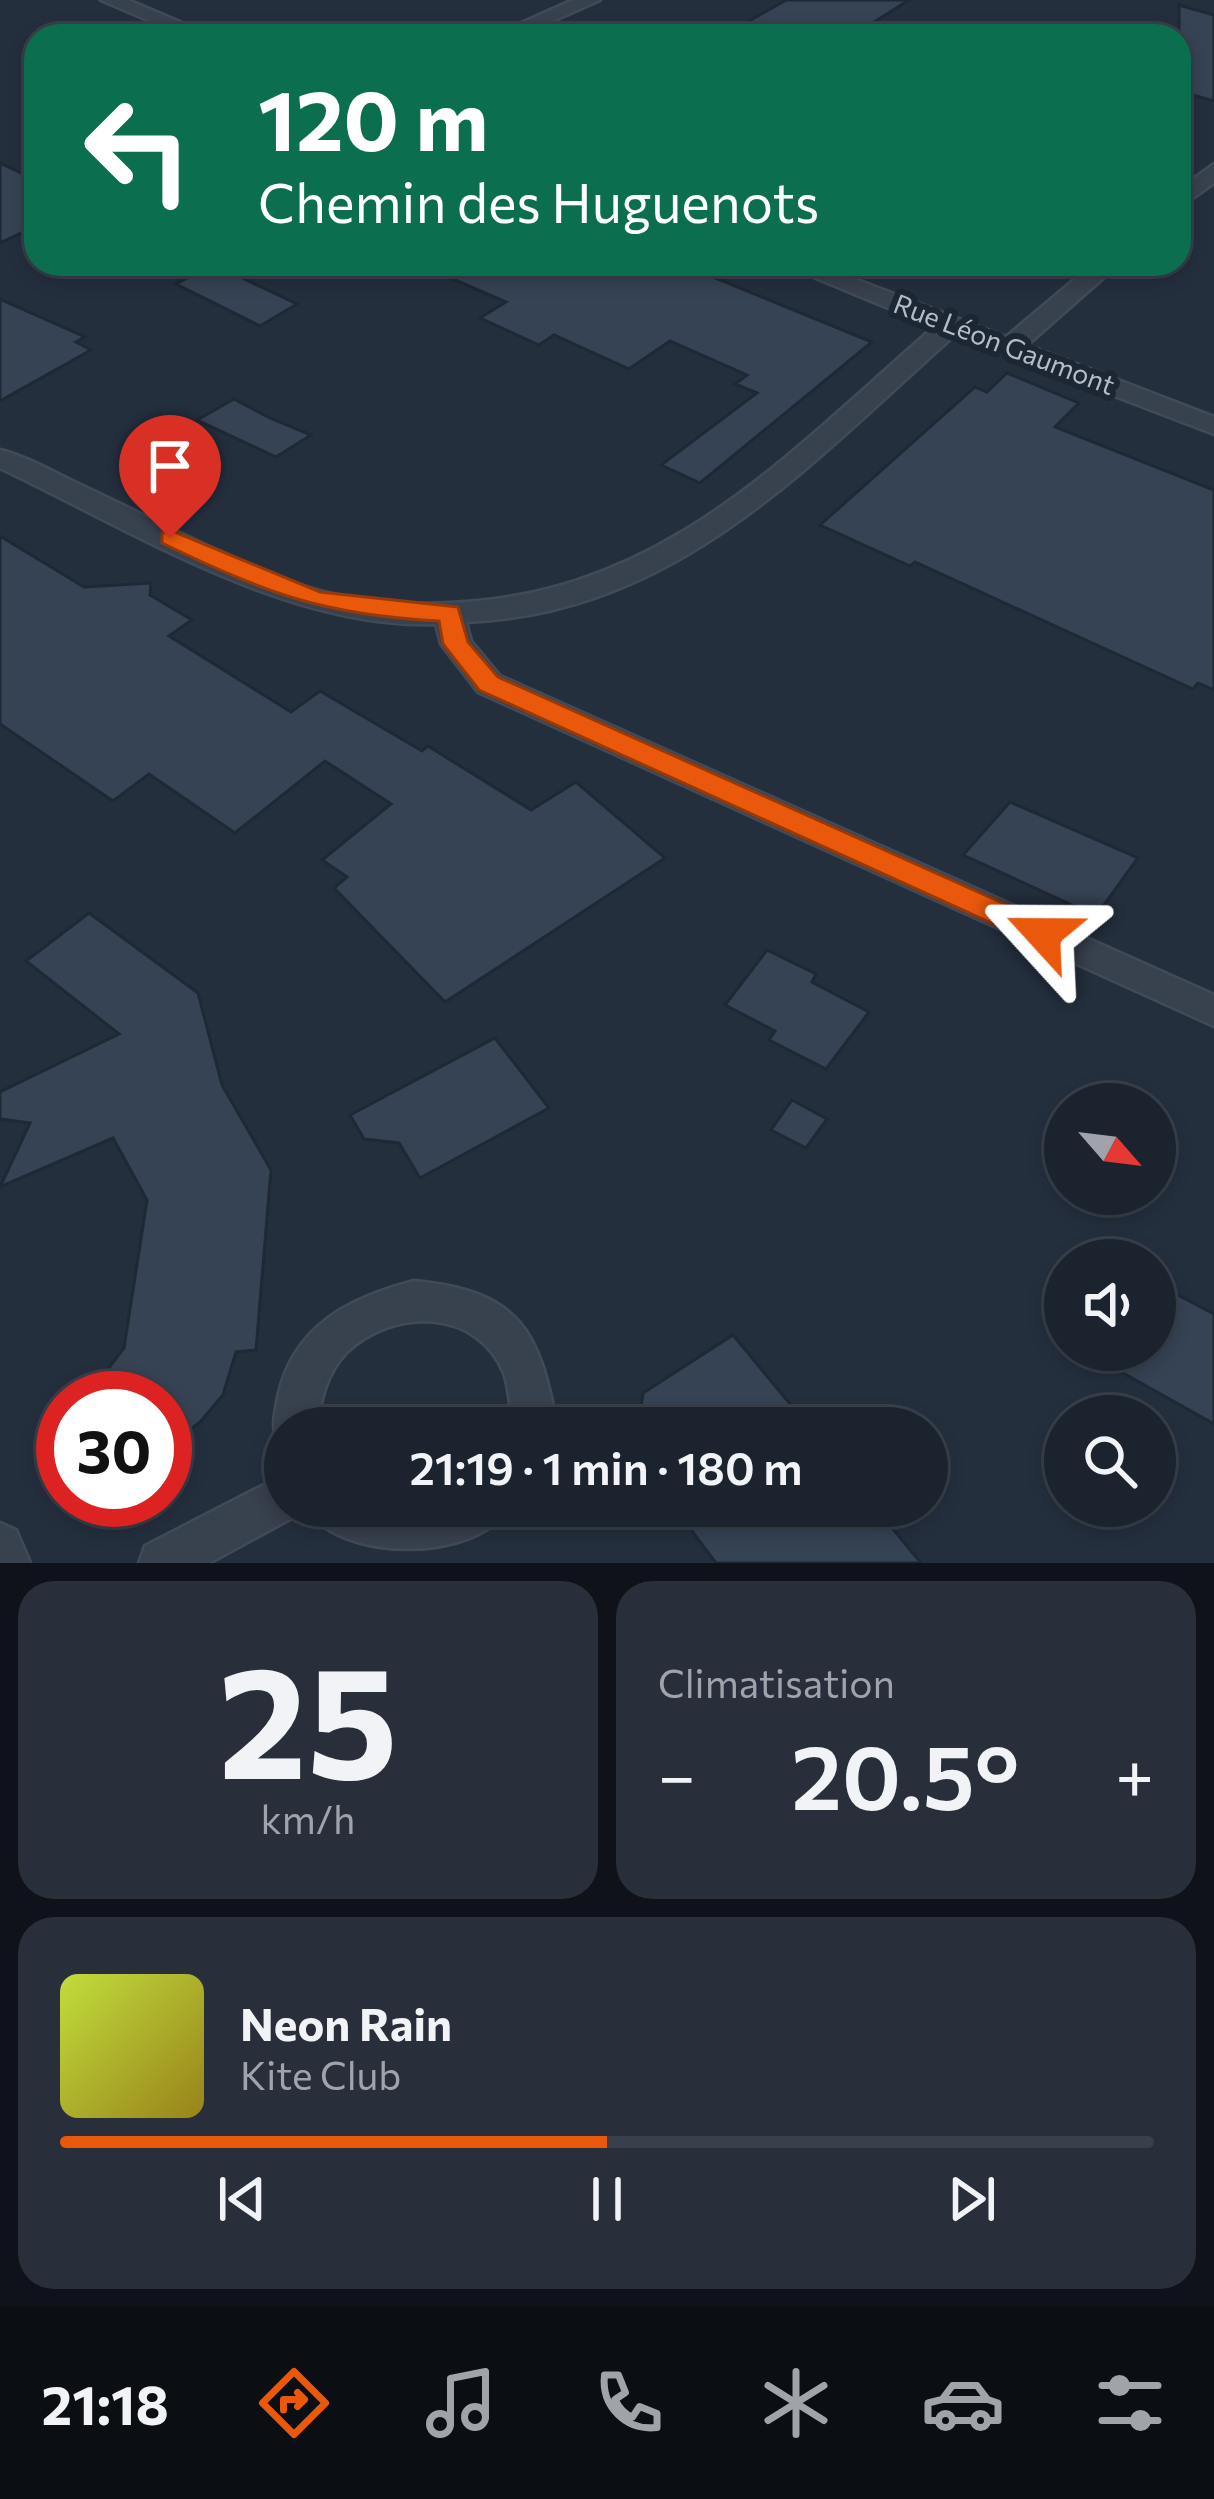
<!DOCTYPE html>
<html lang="fr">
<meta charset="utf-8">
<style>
body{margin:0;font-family:Commissioner,sans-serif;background:#282f3a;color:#f1f3f6;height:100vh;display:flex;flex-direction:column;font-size:45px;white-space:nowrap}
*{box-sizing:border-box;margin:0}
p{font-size:39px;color:#a0a4aa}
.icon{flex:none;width:66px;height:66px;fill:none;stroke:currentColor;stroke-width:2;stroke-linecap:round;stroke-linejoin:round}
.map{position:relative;height:1563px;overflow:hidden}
.side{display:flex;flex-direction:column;gap:18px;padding:18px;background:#0f1319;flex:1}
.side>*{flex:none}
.top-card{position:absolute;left:24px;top:24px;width:1167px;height:252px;border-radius:36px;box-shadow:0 6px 18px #0003,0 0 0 3px #39404a;background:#0b6e4f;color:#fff;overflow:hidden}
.needle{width:78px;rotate:118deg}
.fabs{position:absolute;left:1044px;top:1083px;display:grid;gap:24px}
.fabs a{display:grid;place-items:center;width:132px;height:132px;border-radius:50%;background:#1b232e;box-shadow:0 6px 18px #0003,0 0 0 3px #39404a;font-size:60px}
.speed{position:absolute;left:36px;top:1371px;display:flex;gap:24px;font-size:60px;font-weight:700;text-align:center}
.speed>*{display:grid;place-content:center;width:156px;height:156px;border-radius:50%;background:#1b232e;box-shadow:0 6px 18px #0003,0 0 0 3px #39404a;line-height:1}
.speed .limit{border:18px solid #d22;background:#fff;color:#111}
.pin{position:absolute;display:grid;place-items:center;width:102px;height:102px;color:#fff;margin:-123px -51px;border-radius:50% 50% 50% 0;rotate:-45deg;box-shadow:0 0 12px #0007}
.pin .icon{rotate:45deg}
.me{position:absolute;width:132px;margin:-66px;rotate:294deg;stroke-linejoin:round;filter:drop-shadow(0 0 9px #0008)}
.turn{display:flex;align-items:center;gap:42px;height:252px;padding:0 36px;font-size:54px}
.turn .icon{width:156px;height:156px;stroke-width:2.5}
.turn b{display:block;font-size:84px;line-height:102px}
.big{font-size:90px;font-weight:600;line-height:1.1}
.side .card{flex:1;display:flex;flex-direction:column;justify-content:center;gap:18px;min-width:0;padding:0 42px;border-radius:36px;background:#282f3a}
.side .dial{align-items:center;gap:0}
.dial b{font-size:156px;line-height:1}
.song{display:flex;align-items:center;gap:36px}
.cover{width:144px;height:144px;border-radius:18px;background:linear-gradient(135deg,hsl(70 70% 55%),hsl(50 70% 35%))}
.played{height:12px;border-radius:6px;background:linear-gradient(90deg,#ea580c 50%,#39404a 50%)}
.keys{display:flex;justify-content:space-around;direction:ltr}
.heat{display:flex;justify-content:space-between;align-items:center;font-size:66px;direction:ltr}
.side .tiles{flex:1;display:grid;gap:18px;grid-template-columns:1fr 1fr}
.card:last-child{grid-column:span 2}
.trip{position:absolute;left:264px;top:1407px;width:684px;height:120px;border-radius:60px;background:#1b232e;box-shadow:0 6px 18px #0003,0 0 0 3px #39404a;font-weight:600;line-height:120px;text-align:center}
.tabs{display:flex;height:192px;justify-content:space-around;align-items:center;background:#0b0e12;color:#a0a4aa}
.tabs .icon{width:84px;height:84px}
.tabs .on{color:#ea580c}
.tabs b{font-size:54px;color:#f1f3f6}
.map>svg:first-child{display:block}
</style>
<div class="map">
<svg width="1214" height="1563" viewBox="0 0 1214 1563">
<rect width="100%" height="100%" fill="#242f3e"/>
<g fill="#364354" stroke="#1f2835" stroke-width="3">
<path d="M 786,0 L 909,0 L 852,36 L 795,36 L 749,21 Z"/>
<path d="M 1179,5 L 1214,15 L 1214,101 L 1179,91 Z"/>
<path d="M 0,163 L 36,180 L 36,226 L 0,243 Z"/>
<path d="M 213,264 L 297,304 L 260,326 L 176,284 Z"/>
<path d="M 418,264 L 681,264 L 872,342 L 700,483 L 661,465 L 757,393 L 735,384 L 747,375 L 670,341 L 629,369 L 554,335 L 539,345 L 480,318 L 506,302 Z"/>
<path d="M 0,299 L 85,337 L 76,342 L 91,350 L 0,401 Z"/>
<path d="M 1007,373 L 1079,403 L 1055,427 L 1214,490 L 1214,690 L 1198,683 L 1193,689 L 915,562 L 910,566 L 820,525 L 975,387 L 987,392 Z"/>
<path d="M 234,399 L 270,418 L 311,435 L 276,457 L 197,420 Z"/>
<path d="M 0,536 L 84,587 L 151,583 L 150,595 L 192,620 L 169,636 L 291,712 L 320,691 L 422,751 L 428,746 L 531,810 L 576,782 L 665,858 L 445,1002 L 334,888 L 347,877 L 322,860 L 391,804 L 325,761 L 235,833 L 149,774 L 113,801 L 0,724 Z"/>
<path d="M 1010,802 L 1138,858 L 1096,916 L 963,855 Z"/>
<path d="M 89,913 L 198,993 L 222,1085 L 271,1170 L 256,1350 L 236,1352 L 223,1395 L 201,1421 L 165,1451 L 165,1398 L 86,1398 L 124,1348 L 147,1200 L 113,1138 L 0,1187 L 30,1123 L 0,1119 L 0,1092 L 119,1034 L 26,961 Z"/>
<path d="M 767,950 L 816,974 L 812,982 L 869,1012 L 826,1069 L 769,1040 L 775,1031 L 725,1005 Z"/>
<path d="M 495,1038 L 549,1108 L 420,1178 L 399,1143 L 364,1139 L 350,1115 Z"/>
<path d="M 792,1100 L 827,1119 L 806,1148 L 771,1130 Z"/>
<path d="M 1155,1283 L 1214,1314 L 1214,1424 L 1082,1350 L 1155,1350 Z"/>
<path d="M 733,1335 L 810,1428 L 638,1428 L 643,1393 Z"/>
<path d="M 673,1506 L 874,1506 L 921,1563 L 716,1563 Z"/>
</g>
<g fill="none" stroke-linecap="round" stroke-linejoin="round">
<defs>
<g id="minor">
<path d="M 101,0 L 128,0 L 213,36 L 185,36 Z"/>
<path d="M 573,0 L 600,0 L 519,36 L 492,36 Z"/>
<path d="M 1214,164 L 1214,183 L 1179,208 L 1179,189 Z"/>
<path d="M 782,264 L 816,264 L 1006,337 L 1093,264 L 1119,264 L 1027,345 L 1214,417 L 1214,434 L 955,335 C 808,465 678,613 466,622 L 471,641 L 500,676 L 1214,995 L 1214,1026 L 478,692 L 441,644 L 436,624 C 288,630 131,530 0,468 L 0,450 C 29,457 56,474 83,486 C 151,518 219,554 289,581 C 340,600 396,606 450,603 C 663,594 784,457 934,327 Z"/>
<path d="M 414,1281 C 519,1291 540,1330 557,1428 L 513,1428 C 510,1411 510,1389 504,1373 C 477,1308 393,1308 347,1352 C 326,1373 321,1400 316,1428 L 285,1428 L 285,1446 L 278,1443 C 271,1426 275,1415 278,1397 C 293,1326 349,1298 414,1281 Z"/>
<path d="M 285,1474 L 285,1506 L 304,1506 L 301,1513 L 209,1563 L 139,1563 L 145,1546 Z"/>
<path d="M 306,1506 L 508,1506 C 482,1563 334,1563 306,1506 Z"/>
<path d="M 0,1523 L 16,1530 L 30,1563 L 0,1563 Z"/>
</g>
</defs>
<use href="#minor" stroke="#414a57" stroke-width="5"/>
<use href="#minor" fill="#38414e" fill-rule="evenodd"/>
</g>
<path fill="#ea580c" stroke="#983908" stroke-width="3" d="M 170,530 L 320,592 L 458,607 L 468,642 L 498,677 L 1054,926 L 1058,934 L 1054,942 L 1033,942 L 479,690 L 443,644 L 439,621 C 322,615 266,593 162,543 L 162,533 Z"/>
<g text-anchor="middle" stroke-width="12" stroke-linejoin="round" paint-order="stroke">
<g font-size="27" fill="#b4bcc9" stroke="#1d2633">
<text transform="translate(1004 345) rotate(21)" y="9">Rue Léon Gaumont</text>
</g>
</g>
</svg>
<div class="fabs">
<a><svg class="needle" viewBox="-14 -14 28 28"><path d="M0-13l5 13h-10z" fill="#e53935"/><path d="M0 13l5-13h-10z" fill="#a0a4aa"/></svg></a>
<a><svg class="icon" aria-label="sound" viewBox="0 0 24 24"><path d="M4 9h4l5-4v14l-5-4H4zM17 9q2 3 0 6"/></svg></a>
<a><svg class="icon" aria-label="search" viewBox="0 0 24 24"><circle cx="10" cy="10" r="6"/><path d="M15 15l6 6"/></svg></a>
</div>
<div class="speed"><div class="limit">30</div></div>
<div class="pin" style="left:170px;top:538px;background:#d93025"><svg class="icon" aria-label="arrive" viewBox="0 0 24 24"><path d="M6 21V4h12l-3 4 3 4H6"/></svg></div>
<svg class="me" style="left:1043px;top:934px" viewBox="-20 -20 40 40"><path d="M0-17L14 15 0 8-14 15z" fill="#ea580c" stroke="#fff" stroke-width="4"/></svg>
<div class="trip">21:19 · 1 min · 180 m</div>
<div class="top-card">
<div class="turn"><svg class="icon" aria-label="left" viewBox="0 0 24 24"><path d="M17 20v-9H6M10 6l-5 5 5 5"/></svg><div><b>120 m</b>Chemin des Huguenots</div></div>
</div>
</div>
<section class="side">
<div class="tiles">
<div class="card dial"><b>25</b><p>km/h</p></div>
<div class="card"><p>Climatisation</p>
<div class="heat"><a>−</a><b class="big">20.5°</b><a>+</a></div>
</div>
<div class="card">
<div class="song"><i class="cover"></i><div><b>Neon Rain</b><p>Kite Club</p></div></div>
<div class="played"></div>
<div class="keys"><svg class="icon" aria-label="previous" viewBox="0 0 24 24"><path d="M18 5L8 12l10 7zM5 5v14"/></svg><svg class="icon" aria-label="pause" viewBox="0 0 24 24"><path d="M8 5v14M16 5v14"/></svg><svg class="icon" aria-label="next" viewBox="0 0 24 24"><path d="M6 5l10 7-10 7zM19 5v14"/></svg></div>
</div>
</div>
</section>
<nav class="tabs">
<b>21:18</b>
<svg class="icon on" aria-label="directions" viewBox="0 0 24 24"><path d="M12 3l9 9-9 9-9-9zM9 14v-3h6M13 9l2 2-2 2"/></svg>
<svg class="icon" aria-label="music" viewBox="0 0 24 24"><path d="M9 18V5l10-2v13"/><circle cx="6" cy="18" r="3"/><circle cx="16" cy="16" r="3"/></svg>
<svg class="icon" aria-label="phone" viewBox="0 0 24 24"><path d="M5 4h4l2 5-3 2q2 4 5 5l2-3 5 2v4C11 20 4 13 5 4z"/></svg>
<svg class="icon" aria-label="climate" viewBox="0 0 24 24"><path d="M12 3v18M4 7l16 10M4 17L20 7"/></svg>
<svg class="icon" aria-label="car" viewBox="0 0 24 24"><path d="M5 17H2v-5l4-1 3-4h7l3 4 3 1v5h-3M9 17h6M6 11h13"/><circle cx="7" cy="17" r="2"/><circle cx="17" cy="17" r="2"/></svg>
<svg class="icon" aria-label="filters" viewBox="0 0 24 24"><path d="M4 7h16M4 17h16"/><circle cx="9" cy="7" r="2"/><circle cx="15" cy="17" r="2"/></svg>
</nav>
